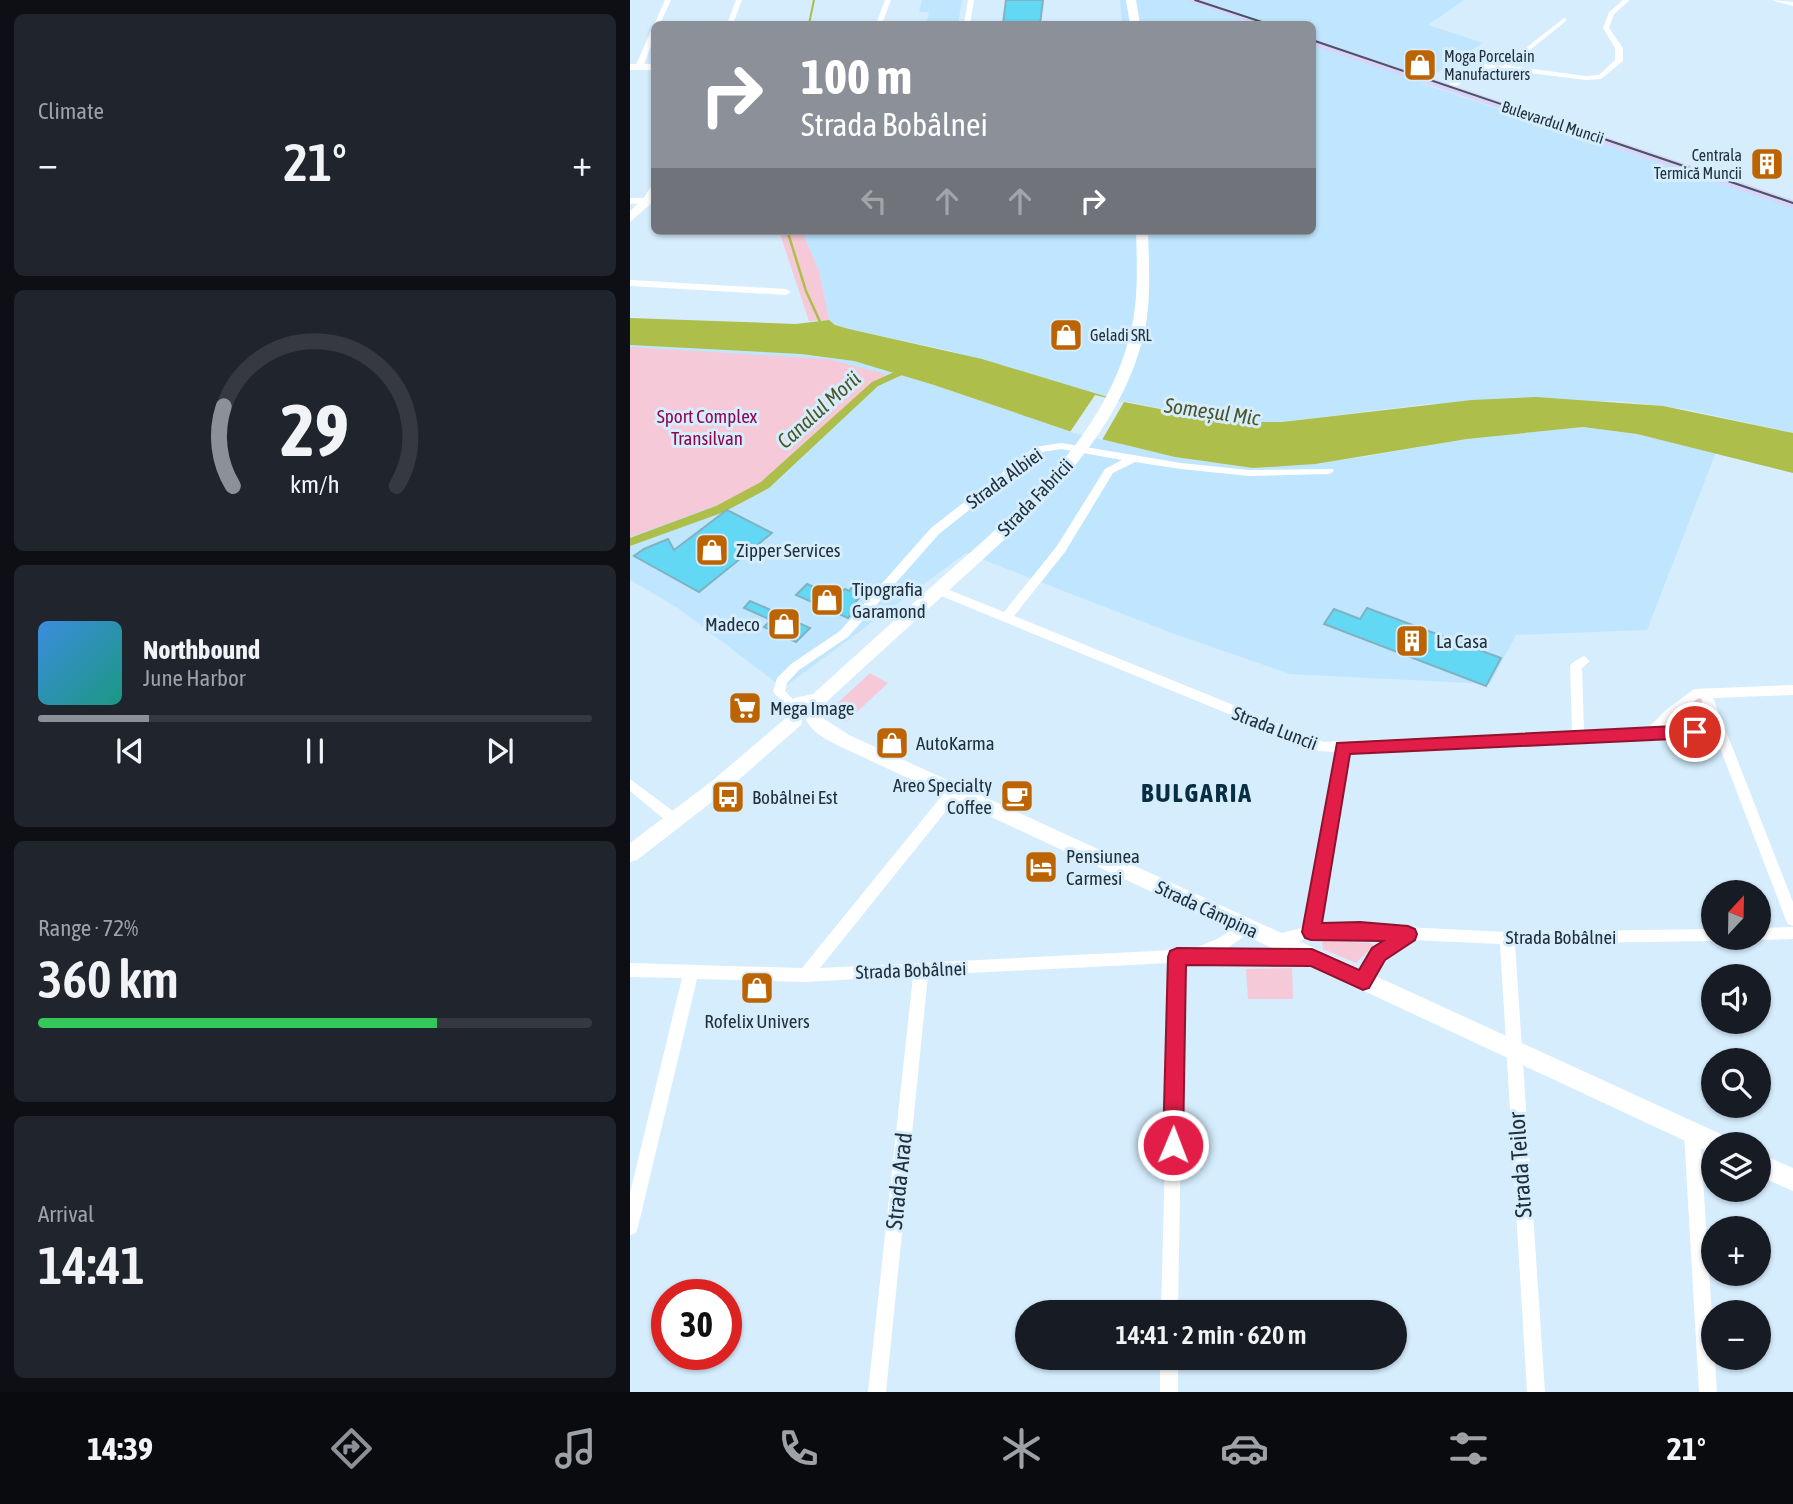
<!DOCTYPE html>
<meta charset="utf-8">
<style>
body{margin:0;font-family:"Asap Condensed",sans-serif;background:#20242c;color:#f1f3f6;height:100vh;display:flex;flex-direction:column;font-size:26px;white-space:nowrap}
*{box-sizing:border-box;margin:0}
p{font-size:23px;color:#9ea1a6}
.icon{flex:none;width:38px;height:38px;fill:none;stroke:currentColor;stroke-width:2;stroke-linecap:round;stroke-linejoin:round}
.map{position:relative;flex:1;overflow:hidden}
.drawer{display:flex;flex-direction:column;gap:14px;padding:14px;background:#0d0f14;width:630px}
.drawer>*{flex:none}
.hud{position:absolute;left:21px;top:21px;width:665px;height:214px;border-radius:10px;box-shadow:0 2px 5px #0004;background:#8c9099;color:#fff;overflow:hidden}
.needle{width:46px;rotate:22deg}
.tools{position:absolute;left:1071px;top:880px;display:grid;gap:14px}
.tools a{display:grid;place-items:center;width:70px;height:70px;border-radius:50%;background:#171b24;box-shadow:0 2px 5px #0004;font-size:35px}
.speed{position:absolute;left:21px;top:1279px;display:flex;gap:14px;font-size:35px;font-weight:700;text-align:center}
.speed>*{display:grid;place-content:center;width:91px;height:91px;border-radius:50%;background:#171b24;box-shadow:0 2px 5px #0004;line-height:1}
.speed .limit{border:10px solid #d22;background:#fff;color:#111}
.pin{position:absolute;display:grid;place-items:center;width:60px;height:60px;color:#fff;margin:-30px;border:4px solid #fff;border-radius:50%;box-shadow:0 2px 7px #0007}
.me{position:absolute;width:77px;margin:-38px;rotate:1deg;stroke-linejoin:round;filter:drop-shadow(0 0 5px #0008)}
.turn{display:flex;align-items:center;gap:24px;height:147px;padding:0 35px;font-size:32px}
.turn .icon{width:91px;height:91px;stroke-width:2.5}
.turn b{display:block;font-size:49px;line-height:60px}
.lanes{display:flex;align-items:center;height:66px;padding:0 35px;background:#0003;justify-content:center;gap:35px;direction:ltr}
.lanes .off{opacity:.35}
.big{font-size:52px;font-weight:600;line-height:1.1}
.drawer .tile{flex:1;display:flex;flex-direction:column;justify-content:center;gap:10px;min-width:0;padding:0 24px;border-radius:10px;background:#20242c}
.drawer .dial{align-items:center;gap:0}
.dial svg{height:182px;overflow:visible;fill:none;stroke:#363941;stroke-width:7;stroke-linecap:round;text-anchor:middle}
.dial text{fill:#f1f3f6;stroke:none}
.song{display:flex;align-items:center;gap:21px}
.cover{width:84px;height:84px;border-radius:10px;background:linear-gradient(135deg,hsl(210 70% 55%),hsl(170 70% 35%))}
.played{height:7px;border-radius:4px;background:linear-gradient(90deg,#8c9099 20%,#363941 20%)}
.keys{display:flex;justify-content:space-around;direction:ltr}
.heat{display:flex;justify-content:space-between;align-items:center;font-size:38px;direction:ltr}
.charge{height:10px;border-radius:5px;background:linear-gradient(90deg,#34c759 72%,#363941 0)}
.trip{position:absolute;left:385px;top:1300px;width:392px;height:70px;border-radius:35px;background:#171b24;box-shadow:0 2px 5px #0004;font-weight:600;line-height:70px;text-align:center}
.tab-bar{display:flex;height:112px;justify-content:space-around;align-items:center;background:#090b0e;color:#9ea1a6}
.tab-bar .icon{width:49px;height:49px}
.tab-bar .active{color:#8c9099}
.tab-bar b{font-size:32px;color:#f1f3f6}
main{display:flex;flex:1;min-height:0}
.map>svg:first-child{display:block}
</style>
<main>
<section class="drawer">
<div class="tile"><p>Climate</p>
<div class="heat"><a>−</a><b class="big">21°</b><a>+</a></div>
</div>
<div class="tile dial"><svg viewBox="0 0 100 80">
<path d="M14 69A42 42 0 1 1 86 69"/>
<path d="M14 69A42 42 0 0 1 10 34" stroke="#8c9099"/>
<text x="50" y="56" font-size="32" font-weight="700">29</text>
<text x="50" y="72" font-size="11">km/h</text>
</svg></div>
<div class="tile">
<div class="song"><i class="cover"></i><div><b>Northbound</b><p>June Harbor</p></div></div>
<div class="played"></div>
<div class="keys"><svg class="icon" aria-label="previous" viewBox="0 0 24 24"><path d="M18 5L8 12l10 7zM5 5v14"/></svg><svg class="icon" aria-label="pause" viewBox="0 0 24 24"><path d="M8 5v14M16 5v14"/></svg><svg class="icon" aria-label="next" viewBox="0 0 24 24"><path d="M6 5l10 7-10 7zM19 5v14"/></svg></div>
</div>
<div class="tile"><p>Range · 72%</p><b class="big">360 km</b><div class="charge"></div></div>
<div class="tile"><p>Arrival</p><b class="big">14:41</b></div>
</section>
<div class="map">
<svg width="1163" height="1392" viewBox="0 0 1163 1392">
<rect width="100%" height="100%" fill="#d5edfd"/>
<g fill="#bfe6fe">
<path d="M 292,0 L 332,0 L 328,24 L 296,24 L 299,12 L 289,12 Z"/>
<path d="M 490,0 L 834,0 L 798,25 L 853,43 L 791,83 L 1163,207 L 1163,433 L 1055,409 L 990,401 L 798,404 L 652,422 L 597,422 L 465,395 L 321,351 L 219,329 L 205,325 L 199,320 L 189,271 L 172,231 L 682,231 L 682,24 L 492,24 Z"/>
<path d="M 0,345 L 171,354 L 224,361 L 304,385 L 442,432 L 545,457 L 622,468 L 732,457 L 837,439 L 953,427 L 1007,434 L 1086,452 L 1017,630 L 886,635 L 860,684 L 660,674 L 542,633 L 336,553 L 153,688 L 48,608 L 0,580 Z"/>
</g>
<g fill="#f5c9d7">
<path d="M 149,231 L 172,231 L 189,271 L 199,320 L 179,321 Z"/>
<path d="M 0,347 L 197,359 L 256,374 L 171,445 L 137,480 L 99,501 L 0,537 Z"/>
<path d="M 240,673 L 258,683 L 216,722 L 198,712 Z"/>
<path d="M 1070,697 L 1083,727 L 1028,731 Z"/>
<path d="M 695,941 L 740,943 L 744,945 L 726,963 L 693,949 L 692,942 Z"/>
<path d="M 662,968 L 663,999 L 618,999 L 616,969 Z"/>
</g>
<path fill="#adbe4a" d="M 0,318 L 166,324 L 199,320 L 205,325 L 219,329 L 352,359 L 494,402 L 597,422 L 652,422 L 842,400 L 906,397 L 1033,406 L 1163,433 L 1163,473 L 1007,434 L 953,427 L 837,439 L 685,464 L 623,468 L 545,457 L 442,432 L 304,385 L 224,361 L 171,354 L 0,345 Z"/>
<path fill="#d5edfd" d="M 465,395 L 494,402 L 472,440 L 440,432 Z"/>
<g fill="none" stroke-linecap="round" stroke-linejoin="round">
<g stroke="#adbe4a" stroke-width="2">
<path d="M 179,24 L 184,0"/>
<path d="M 158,231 L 159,234"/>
</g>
<path stroke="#adbe4a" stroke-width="2.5" d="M 158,233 L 176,291 L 191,324"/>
<path fill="#adbe4a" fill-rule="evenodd" d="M 280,365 L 285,368 L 283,370 L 248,386 L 139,488 L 94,512 L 0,546 L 0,538 L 86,506 L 131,482 L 242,382 Z"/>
</g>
<g fill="#62d8f5" stroke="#81b2c0" stroke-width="2">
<path d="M 376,0 L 413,0 L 410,24 L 373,24 Z"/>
<path d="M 97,510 L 142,533 L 69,592 L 4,556 L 14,549 L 38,539 L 44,550 Z"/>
<path d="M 177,584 L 207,597 L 215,589 L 219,591 L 223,586 L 235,591 L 223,605 L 228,607 L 218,618 L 166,595 Z"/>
<path d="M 120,601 L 134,607 L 180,628 L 166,642 L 134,627 L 141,620 L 114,608 Z"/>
<path d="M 737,608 L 871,658 L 856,686 L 694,624 L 704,609 L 730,619 Z"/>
</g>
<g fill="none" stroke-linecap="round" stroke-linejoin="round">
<g fill="#fff" fill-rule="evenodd">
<path d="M 35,0 L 41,0 L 30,24 L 24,25 Z"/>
<path d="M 106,0 L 112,0 L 103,24 L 97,24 Z"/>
<path d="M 255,0 L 261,0 L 252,24 L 246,24 Z"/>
<path d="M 338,0 L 344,0 L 340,24 L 334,24 Z"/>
<path d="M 993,0 L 1000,0 L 984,14 L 979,28 L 993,48 L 993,61 L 971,79 L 956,80 L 860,68 L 820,89 L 813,87 L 856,64 L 873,66 L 934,18 L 936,19 L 936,21 L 880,66 L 956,76 L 969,75 L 985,60 L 985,48 L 973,28 L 979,12 Z"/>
<path d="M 1143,0 L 1163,2 L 1163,6 L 1144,1 Z"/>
<path d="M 24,29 L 24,38 L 13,67 L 6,69 L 5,67 L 21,31 Z"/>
<path d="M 0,198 L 24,198 L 24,203 L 0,204 Z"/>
<path d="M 0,280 L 156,289 L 161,292 L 156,295 L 0,286 Z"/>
<path d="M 431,443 L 551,463 L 619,470 L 703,469 L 704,471 L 699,474 L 619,476 L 551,469 L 505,462 L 483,473 L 435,552 L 384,616 L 694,742 L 942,731 L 940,666 L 942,663 L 954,656 L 960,661 L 952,668 L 954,731 L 1018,728 L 1036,710 L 1064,689 L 1163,685 L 1163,695 L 1083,698 L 1163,902 L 1163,926 L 1158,924 L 1156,920 L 1085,735 L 1024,738 L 1019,740 L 1014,738 L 719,751 L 689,926 L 730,925 L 877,932 L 1083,929 L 1083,938 L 1089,938 L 1083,941 L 885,944 L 915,1392 L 897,1392 L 870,944 L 782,940 L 753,959 L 738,986 L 733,988 L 728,986 L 726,981 C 736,959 740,951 760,939 L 681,938 L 645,947 L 640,946 L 638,941 L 640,936 L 675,927 L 706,752 L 689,751 L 304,593 L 302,590 L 308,586 L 312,587 L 374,612 L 427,546 L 475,469 L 492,460 L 431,449 L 412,452 L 309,534 L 218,637 L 169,670 L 157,683 L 155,691 L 171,708 L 169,711 L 161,711 L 143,692 L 147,678 L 161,664 L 210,631 L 301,528 L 405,447 ZM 1071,698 L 1081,725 L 1034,727 L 1067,699 Z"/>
<path d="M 0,779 L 51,817 L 53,821 L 51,825 L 46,827 L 41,825 L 0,791 Z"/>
<path d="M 324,786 L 329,787 L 331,791 L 329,795 L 190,968 L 563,949 L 587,939 L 617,921 L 622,923 L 624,927 L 622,931 L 596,949 L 678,951 L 683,952 L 685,957 L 683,962 L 678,963 L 554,962 L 548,1312 L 531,1312 L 540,963 L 298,975 L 256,1392 L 238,1392 L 283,976 L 175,982 L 67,979 L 8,1227 L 6,1233 L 0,1235 L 0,1193 L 52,978 L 0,977 L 0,963 L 172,968 L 319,787 Z"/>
<path d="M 1163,927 L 1163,939 L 1129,940 L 1124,938 L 1129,938 L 1129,928 Z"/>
<path d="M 1062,1125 L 1068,1127 L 1070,1133 L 1087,1392 L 1069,1392 L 1054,1133 L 1056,1127 Z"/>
<rect x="530" y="1358" width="18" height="34"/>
</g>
<g fill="#fff" fill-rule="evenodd">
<path d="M 496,0 L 506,0 L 510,24 L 500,24 Z"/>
<rect x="0" y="64" width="24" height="6"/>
<path d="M 24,186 L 24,201 L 0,222 L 0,211 L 13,199 L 20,188 Z"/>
<path d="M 506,231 L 518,231 C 519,268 522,306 512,342 C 483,447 396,520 318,591 C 276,629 234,667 192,706 L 174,710 L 171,725 L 96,791 L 7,860 L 0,862 L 0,843 L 82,781 L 156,718 L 154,711 L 164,698 L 183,694 C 225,656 267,618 309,580 C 385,513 470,443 498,342 C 509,306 507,268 506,231 Z"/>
<path d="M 185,713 L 219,735 L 1095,1136 L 1098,1144 L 1083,1144 L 1083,1154 L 1079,1152 L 207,745 C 194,738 183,733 176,720 L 179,715 Z"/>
<path d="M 1129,1153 L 1163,1168 L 1163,1191 L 1129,1176 Z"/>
</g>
<g fill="#ddd3fa" fill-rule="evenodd">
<path d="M 556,0 L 572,0 L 639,24 L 625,24 Z"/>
<path d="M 682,38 L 1163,200 L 1163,208 L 682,45 Z"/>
</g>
<g stroke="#455762" stroke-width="2">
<path d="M 565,0 L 638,24"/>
<path d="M 682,40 L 1163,203"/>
</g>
</g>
<path fill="#e11d48" stroke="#92132f" stroke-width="2" d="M 1065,725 L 1073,732 L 1065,738 L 720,754 L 692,923 L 730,922 L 778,926 L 785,929 L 787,934 L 785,940 L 755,960 L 739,988 L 733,990 L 681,966 L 556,965 L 553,1145 L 550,1152 L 543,1155 L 536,1152 L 533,1145 L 538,957 L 540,951 L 547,948 L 682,949 L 729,970 L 742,948 L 753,941 L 681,940 L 675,938 L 672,932 L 707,743 Z"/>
<defs>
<symbol id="shop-square" viewBox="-11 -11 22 22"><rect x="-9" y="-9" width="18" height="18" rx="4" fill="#bd6402" stroke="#d5edfd"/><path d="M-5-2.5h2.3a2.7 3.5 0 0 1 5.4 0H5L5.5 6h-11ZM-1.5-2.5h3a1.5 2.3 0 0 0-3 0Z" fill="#fff"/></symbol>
<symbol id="building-square" viewBox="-11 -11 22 22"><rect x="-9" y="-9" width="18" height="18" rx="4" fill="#bd6402" stroke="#d5edfd"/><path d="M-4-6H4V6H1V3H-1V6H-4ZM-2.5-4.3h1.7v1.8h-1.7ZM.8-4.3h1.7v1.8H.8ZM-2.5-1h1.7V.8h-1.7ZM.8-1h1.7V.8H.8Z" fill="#fff"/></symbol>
<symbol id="supermarket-square" viewBox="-11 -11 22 22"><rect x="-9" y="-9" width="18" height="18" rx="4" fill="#bd6402" stroke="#d5edfd"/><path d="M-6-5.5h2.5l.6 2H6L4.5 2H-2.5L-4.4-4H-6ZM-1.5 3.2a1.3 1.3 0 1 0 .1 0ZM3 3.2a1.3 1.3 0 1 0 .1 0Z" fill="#fff"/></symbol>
<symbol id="cafe-square" viewBox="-11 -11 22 22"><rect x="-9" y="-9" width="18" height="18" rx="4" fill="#bd6402" stroke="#d5edfd"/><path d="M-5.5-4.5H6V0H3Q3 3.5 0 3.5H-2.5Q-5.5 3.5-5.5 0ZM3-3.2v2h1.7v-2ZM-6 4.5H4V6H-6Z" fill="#fff"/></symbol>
<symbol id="bus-square" viewBox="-11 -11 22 22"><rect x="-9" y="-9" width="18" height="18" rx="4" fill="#bd6402" stroke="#d5edfd"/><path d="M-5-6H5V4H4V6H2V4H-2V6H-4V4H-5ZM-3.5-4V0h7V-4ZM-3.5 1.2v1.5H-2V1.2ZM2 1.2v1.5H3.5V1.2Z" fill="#fff"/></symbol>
<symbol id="hotel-square" viewBox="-11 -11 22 22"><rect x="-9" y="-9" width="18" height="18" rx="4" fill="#bd6402" stroke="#d5edfd"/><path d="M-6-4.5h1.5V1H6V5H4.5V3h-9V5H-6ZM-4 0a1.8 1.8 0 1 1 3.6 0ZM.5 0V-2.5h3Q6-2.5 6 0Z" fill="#fff"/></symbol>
</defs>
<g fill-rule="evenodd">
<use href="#shop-square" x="771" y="46" width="38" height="38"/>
<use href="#building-square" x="1118" y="145" width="38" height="38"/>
<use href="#shop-square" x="417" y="316" width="38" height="38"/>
<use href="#shop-square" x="63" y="531" width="38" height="38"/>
<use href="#shop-square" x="178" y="581" width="38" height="38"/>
<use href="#shop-square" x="135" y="605" width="38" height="38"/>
<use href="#building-square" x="763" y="622" width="38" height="38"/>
<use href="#supermarket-square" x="96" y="689" width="38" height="38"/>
<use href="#shop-square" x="243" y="724" width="38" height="38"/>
<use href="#cafe-square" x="368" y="777" width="38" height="38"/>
<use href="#bus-square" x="79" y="778" width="38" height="38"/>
<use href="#hotel-square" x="392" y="848" width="38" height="38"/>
<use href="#shop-square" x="108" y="969" width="38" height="38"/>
</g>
<g text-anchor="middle" stroke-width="6" stroke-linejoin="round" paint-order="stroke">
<g font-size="16" fill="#21313b" stroke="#d5edfd" text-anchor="start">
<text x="814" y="62">Moga Porcelain<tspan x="814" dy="18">Manufacturers</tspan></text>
<text x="1112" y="161" text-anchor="end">Centrala<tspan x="1112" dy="18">Termică Muncii</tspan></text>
<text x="460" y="341">Geladi SRL</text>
</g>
<g font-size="16" fill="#21313b" stroke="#d5edfd">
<text transform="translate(923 122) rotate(18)" y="6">Bulevardul Muncii</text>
</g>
<g font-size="19" fill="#900751" stroke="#d5edfd">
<text x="77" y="423">Sport Complex<tspan x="77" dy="22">Transilvan</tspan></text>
</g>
<g font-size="19" fill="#21313b" stroke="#d5edfd">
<text transform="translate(374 478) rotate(-36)" y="7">Strada Albiei</text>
<text transform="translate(405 497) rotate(-46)" y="7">Strada Fabricii</text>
<text transform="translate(645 728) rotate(21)" y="7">Strada Luncii</text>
<text transform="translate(577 909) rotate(25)" y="7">Strada Câmpina</text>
<text x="931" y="944">Strada Bobâlnei</text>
<text transform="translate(281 970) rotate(-2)" y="7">Strada Bobâlnei</text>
</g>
<g font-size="19" fill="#21313b" stroke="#d5edfd" text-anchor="start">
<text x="106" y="557">Zipper Services</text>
<text x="222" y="596">Tipografia<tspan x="222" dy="22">Garamond</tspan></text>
<text x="130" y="631" text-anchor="end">Madeco</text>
<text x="806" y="648">La Casa</text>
<text x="140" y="715">Mega Image</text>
<text x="286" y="750">AutoKarma</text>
<text x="362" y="792" text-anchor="end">Areo Specialty<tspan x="362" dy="22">Coffee</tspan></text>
<text x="122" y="804">Bobâlnei Est</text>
<text x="436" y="863">Pensiunea<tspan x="436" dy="22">Carmesi</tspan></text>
<text x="127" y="1028" text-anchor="middle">Rofelix Univers</text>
</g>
<g font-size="21" font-style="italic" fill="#4e5527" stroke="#d5edfd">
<text transform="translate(189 410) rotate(-42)" y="7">Canalul Morii</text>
<text transform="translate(582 412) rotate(8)" y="7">Someșul Mic</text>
</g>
<g font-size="23" fill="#21313b" stroke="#d5edfd">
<text transform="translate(890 1165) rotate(-94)" y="8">Strada Teilor</text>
<text transform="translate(269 1181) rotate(-84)" y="8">Strada Arad</text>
</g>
<g font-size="26" font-weight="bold" letter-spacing="2" fill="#072e42" stroke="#d5edfd">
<text x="567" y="802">BULGARIA</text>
</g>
</g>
</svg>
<div class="tools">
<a><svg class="needle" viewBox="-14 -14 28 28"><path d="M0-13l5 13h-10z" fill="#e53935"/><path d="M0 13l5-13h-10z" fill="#9ea1a6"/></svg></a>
<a><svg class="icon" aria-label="sound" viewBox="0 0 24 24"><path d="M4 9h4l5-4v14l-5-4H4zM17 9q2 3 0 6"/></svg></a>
<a><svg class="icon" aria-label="search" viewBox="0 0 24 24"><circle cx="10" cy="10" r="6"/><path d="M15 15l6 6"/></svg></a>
<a><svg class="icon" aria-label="layers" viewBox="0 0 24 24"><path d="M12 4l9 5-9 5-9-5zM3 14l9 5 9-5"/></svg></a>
<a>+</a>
<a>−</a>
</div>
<div class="speed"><div class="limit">30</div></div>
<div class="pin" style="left:1065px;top:732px;background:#d93025"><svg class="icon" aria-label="arrive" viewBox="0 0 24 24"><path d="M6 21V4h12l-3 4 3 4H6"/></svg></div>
<svg class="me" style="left:543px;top:1145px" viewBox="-20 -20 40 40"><circle r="17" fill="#e11d48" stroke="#fff" stroke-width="3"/><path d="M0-11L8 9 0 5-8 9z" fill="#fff"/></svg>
<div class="trip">14:41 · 2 min · 620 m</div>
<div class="hud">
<div class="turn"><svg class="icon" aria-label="right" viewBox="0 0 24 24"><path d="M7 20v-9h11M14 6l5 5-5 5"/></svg><div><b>100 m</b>Strada Bobâlnei</div></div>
<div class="lanes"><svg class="icon off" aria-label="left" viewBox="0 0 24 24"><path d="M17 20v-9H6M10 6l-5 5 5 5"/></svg><svg class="icon off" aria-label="ahead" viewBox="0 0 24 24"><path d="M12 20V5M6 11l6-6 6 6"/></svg><svg class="icon off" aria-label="ahead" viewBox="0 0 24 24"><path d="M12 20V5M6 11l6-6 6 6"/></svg><svg class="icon" aria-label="right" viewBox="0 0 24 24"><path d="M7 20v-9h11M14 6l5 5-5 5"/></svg></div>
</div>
</div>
</main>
<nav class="tab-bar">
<b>14:39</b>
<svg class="icon active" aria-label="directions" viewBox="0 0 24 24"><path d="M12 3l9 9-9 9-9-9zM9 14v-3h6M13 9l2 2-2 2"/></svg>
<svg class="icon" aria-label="music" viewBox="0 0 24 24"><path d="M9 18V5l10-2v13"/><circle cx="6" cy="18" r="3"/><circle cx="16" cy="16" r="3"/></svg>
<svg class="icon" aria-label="phone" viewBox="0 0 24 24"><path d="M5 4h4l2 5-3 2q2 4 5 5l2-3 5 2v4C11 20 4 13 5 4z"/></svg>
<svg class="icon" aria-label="climate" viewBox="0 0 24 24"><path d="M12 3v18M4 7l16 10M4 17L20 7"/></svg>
<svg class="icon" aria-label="car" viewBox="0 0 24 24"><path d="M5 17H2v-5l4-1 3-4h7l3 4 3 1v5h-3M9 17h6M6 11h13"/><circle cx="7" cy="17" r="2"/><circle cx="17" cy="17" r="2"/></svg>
<svg class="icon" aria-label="filters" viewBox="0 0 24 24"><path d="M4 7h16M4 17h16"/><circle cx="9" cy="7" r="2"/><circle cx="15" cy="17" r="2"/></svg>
<b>21°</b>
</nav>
